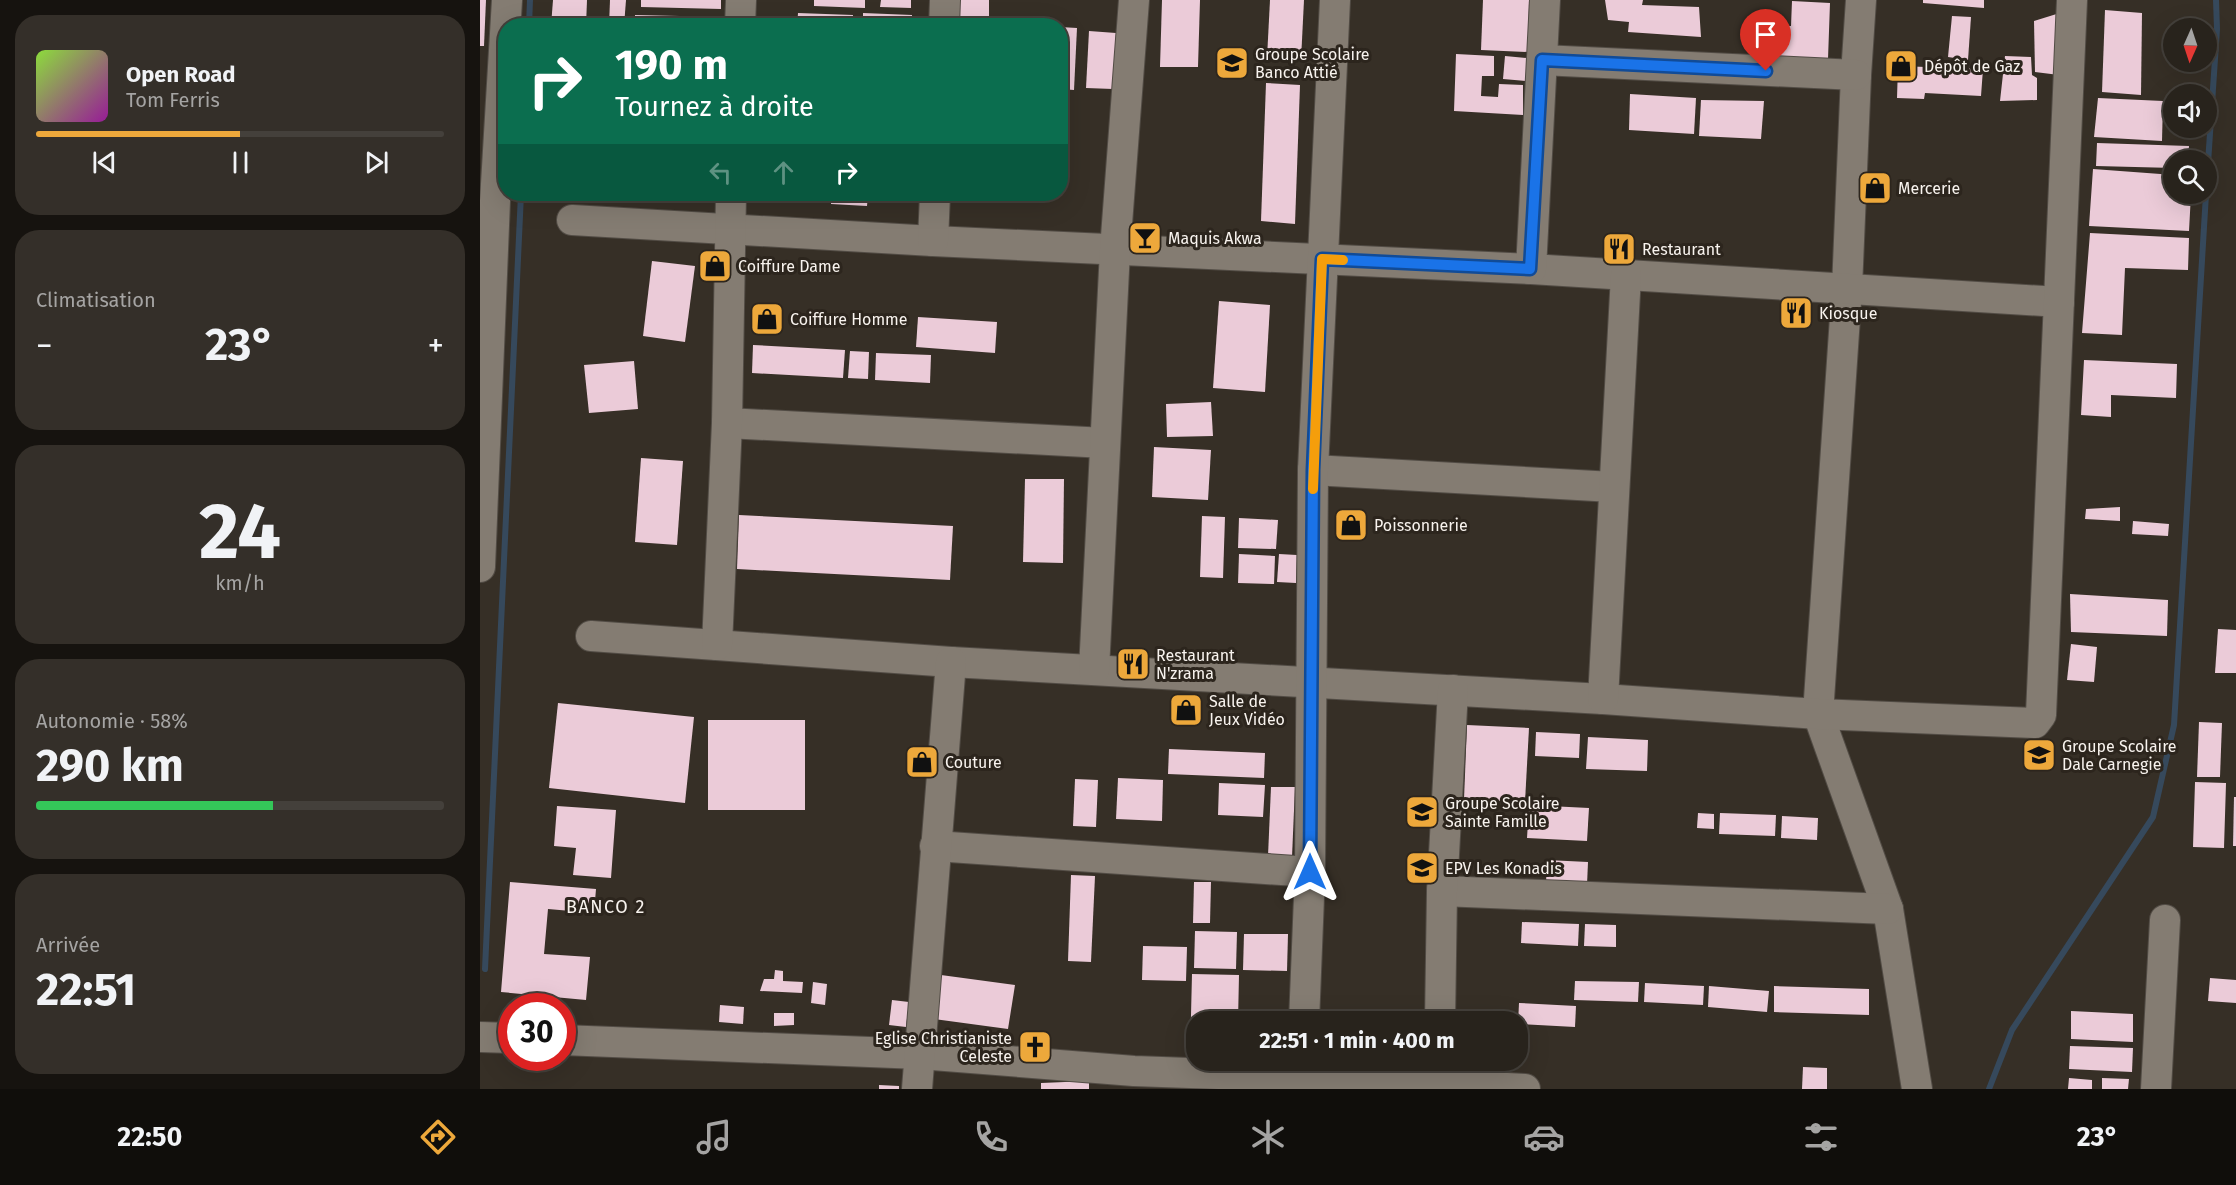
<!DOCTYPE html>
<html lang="fr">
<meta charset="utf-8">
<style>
body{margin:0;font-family:"Fira Sans",sans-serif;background:#342f29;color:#f1f3f6;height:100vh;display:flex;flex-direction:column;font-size:22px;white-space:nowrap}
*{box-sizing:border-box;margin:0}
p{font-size:20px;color:#a5a4a3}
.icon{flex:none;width:33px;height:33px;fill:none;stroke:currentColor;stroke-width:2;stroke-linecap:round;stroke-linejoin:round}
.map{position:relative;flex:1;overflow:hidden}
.drawer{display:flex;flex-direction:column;gap:15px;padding:15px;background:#16130f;width:480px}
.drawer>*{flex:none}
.top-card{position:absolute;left:18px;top:18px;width:570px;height:183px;border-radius:24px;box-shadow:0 6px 24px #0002,0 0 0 2px #44403b;background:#0b6e4f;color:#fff;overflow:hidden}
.needle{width:39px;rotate:183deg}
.fabs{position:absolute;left:1683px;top:18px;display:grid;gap:12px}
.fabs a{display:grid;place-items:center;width:54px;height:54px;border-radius:50%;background:#28231c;box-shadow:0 6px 24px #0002,0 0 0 2px #44403b;font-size:30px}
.speed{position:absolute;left:18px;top:993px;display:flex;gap:12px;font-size:30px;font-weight:700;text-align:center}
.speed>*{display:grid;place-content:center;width:78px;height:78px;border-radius:50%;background:#28231c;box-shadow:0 6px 24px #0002,0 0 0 2px #44403b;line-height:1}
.speed .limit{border:9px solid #d22;background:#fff;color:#111}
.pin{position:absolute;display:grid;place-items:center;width:51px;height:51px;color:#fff;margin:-62px -26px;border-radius:50% 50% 50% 0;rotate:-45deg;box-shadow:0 0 6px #0007}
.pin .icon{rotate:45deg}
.me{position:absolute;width:66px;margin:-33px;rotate:0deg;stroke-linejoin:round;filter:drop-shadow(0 0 4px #0008)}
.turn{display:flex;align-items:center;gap:21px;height:126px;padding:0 18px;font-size:27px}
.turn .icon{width:78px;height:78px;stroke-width:2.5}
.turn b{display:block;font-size:42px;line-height:51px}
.lanes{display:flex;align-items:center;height:57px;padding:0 18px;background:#0003;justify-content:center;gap:30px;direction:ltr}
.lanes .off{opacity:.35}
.big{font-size:45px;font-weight:700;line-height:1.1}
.drawer .widget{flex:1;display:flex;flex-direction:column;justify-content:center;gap:9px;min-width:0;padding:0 21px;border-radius:24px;background:#342f29}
.drawer .dial{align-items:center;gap:0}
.dial b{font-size:78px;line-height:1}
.song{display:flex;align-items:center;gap:18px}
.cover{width:72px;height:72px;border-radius:9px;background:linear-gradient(135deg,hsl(90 70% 55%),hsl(300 70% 35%))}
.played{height:6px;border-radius:3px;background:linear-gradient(90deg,#eda83b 50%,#44403b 50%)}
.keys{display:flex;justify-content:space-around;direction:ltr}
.heat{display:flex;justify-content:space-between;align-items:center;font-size:33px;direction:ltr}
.charge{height:9px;border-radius:4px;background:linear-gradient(90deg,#34c759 58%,#44403b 0)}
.trip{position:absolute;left:706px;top:1011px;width:342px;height:60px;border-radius:24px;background:#28231c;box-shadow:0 6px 24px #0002,0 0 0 2px #44403b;font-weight:700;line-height:60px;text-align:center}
.menu{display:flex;height:96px;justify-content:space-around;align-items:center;background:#100e0b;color:#a5a4a3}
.menu .icon{width:42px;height:42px}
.menu .on{color:#eda83b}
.menu b{font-size:27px;color:#f1f3f6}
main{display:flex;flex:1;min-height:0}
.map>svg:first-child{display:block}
</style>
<main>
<section class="drawer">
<div class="widget">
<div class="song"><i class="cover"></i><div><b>Open Road</b><p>Tom Ferris</p></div></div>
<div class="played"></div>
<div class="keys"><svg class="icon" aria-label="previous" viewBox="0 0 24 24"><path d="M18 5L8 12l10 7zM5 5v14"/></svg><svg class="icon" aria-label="pause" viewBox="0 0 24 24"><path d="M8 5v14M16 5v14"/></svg><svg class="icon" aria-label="next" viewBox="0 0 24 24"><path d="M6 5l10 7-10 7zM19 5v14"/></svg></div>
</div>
<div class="widget"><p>Climatisation</p>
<div class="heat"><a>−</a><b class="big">23°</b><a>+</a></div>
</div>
<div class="widget dial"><b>24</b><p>km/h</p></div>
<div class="widget"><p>Autonomie · 58%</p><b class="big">290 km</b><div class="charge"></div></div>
<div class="widget"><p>Arrivée</p><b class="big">22:51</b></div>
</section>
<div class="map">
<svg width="1756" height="1089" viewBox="0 0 1756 1089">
<rect width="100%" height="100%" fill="#362f26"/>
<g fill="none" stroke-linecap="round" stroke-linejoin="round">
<g stroke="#36495c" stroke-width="6">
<path d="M 49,26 L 50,0"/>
<path d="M 1726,193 L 1737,29 L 1736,0"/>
<path d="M 5,969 L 41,194"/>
<path d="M 1509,1089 L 1532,1030 L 1673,817 L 1694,725 L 1726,194"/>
</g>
</g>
<g fill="#ebcbd8">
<path d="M 0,0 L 6,0 L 4,46 L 0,46 Z"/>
<path d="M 73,0 L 107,0 L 106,26 L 71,26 Z"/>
<path d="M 130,0 L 146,0 L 144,26 L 129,26 Z"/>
<path d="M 161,0 L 241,0 L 241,9 L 161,7 Z"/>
<path d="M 334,0 L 385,0 L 385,8 L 334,6 Z"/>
<path d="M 401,0 L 431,0 L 431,8 L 400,7 Z"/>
<path d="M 474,0 L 509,0 L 509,23 L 474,22 Z"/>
<path d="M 682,0 L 720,0 L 718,67 L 680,67 Z"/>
<path d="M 790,0 L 824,0 L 821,60 L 787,58 Z"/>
<path d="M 1003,0 L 1049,0 L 1048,52 L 1001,50 Z"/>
<path d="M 1125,0 L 1163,0 L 1162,5 L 1219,7 L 1221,37 L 1148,32 L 1149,22 L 1128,20 Z"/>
<path d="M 1443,0 L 1504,0 L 1504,8 L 1443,3 Z"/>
<path d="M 1312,1 L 1350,3 L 1348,59 L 1285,57 L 1284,25 L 1311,26 Z"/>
<path d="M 1625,10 L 1662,13 L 1661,95 L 1622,92 Z"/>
<path d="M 1583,12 L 1579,75 L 1555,72 L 1554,21 Z"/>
<path d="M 318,13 L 373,15 L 372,26 L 317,26 Z"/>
<path d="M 383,13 L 432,15 L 432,26 L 383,26 Z"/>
<path d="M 155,15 L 244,17 L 243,26 L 155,26 Z"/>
<path d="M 1472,16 L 1491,17 L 1488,60 L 1468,57 Z"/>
<path d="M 580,27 L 597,28 L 594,90 L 580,89 Z"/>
<path d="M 609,31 L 636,33 L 633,89 L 606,88 Z"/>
<path d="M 976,54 L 1014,56 L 1014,76 L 1002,76 L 1001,96 L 1018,97 L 1019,84 L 1043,85 L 1043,115 L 974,111 Z"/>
<path d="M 1025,56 L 1047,58 L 1046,81 L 1023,79 Z"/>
<path d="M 1525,56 L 1551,57 L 1552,75 L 1557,78 L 1557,100 L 1520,101 Z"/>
<path d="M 1418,66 L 1503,69 L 1501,96 L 1445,93 L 1444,99 L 1417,98 Z"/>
<path d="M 786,83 L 820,85 L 815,224 L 781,221 Z"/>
<path d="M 1150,94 L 1216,98 L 1214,134 L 1149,130 Z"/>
<path d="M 1618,98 L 1683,101 L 1682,141 L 1614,137 Z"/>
<path d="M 1221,100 L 1284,101 L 1281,139 L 1219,136 Z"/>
<path d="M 1617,143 L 1709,146 L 1708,160 L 1694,160 L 1694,168 L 1616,166 Z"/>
<path d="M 1613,169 L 1694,175 L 1694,194 L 1711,194 L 1709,231 L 1609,226 Z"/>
<path d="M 105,194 L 121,194 L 121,203 L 104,202 Z"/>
<path d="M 351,194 L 388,194 L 387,206 L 351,204 Z"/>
<path d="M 1610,233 L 1709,238 L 1708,270 L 1645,268 L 1642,335 L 1602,333 Z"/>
<path d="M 172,261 L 215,266 L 205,342 L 163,336 Z"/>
<path d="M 739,301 L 790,305 L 785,392 L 733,388 Z"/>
<path d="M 438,317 L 517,322 L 515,353 L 436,347 Z"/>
<path d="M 273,345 L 365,350 L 363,378 L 272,373 Z"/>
<path d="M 370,351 L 389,352 L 388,379 L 368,378 Z"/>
<path d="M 396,353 L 451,355 L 450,383 L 395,380 Z"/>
<path d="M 1604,360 L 1697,364 L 1696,398 L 1631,395 L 1631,417 L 1601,415 Z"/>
<path d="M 154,361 L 158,409 L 109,413 L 104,365 Z"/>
<path d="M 731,402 L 733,436 L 687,437 L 686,404 Z"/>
<path d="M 674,447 L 731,450 L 728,500 L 672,497 Z"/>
<path d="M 161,458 L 203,461 L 197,545 L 155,542 Z"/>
<path d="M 545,479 L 584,479 L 583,563 L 543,562 Z"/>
<path d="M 1640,507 L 1640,521 L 1605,519 L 1606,509 Z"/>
<path d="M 259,515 L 473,526 L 470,580 L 257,569 Z"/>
<path d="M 722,516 L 745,517 L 743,578 L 720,577 Z"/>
<path d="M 759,518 L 798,520 L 796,549 L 758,548 Z"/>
<path d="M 1653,521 L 1689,524 L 1688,536 L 1652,534 Z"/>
<path d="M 759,554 L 795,556 L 794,584 L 758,583 Z"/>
<path d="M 799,554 L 817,555 L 816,583 L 797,582 Z"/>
<path d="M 1590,594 L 1688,600 L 1687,636 L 1591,632 Z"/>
<path d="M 1738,629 L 1756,630 L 1756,673 L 1735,673 Z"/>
<path d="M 1591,644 L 1617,647 L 1614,682 L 1587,680 Z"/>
<path d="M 78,703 L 214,717 L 205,803 L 69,788 Z"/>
<rect x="228" y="720" width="97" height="90"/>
<path d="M 1719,722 L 1742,723 L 1740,777 L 1717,777 Z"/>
<path d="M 987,725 L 1049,728 L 1045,802 L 984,799 Z"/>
<path d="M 1056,732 L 1100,734 L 1099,758 L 1055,756 Z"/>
<path d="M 1108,737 L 1168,740 L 1167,771 L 1106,769 Z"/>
<path d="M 689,749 L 785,753 L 784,778 L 688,774 Z"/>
<path d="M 638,778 L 683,780 L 682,821 L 636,819 Z"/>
<path d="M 595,779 L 618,780 L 616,827 L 593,826 Z"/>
<path d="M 1715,782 L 1746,783 L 1744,848 L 1713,847 Z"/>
<path d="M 739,783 L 785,785 L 783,817 L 738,815 Z"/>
<path d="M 791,787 L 815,787 L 812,857 L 788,856 Z"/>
<path d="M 1754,797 L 1756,797 L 1756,846 L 1753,846 Z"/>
<path d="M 1049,805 L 1109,808 L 1107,841 L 1047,838 Z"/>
<path d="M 77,806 L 136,810 L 131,878 L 93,875 L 96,848 L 74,846 Z"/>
<path d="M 1218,813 L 1234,814 L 1234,829 L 1217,828 Z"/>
<path d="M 1240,813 L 1296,815 L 1295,836 L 1239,834 Z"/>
<path d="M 1302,816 L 1338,818 L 1337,840 L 1301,838 Z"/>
<path d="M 1067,860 L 1108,862 L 1107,885 L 1066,884 Z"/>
<path d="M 591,875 L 615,876 L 611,962 L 588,961 Z"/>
<path d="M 30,882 L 116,889 L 114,913 L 68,909 L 64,954 L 110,957 L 106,1000 L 21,992 Z"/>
<path d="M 714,882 L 731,882 L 730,923 L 713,923 Z"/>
<path d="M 1042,922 L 1099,924 L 1098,946 L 1041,943 Z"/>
<path d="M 1105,924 L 1136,925 L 1136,947 L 1104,946 Z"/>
<path d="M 715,931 L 757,932 L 756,969 L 714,968 Z"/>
<path d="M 764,934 L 808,934 L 807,971 L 763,970 Z"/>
<path d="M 663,946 L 707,947 L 706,981 L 662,980 Z"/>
<path d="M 295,970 L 303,971 L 303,981 L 323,982 L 322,993 L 280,991 L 284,979 L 294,979 Z"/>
<path d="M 712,974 L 759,975 L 758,1022 L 717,1022 L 717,1056 L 710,1056 Z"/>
<path d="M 461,975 L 535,985 L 528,1029 L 454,1019 Z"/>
<path d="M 1730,978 L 1756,980 L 1756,1003 L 1728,1001 Z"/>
<path d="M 1095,981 L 1159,982 L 1158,1002 L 1094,1000 Z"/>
<path d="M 333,982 L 347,984 L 345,1005 L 331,1003 Z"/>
<path d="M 1165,983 L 1224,986 L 1223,1005 L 1164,1002 Z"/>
<path d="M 1229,986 L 1289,991 L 1287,1012 L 1228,1007 Z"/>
<path d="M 1294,986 L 1389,989 L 1389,1015 L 1294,1012 Z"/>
<path d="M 412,1000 L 429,1002 L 426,1027 L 409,1025 Z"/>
<path d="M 1039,1003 L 1096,1006 L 1095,1027 L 1038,1024 Z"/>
<path d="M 240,1005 L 264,1007 L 263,1024 L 239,1022 Z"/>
<path d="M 1591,1011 L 1653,1014 L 1653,1042 L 1591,1039 Z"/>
<path d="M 294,1013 L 314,1013 L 314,1025 L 294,1026 Z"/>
<path d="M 1590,1046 L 1653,1048 L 1652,1072 L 1589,1069 Z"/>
<path d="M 1323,1067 L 1347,1068 L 1347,1089 L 1322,1089 Z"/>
<path d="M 1589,1078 L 1612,1080 L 1612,1089 L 1588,1089 Z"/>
<path d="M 1622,1078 L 1649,1079 L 1648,1089 L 1622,1089 Z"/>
<path d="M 609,1081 L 609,1089 L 561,1089 L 561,1083 Z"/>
<path d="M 399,1085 L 419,1086 L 419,1089 L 399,1089 Z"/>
</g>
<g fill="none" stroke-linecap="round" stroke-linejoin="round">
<defs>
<g id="minor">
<path d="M 1381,0 L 1376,75 L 1367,288 L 1338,714 L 1408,909 L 1437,1089"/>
<path d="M 260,26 L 261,0"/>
<path d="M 464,26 L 465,0"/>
<path d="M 1062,60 L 1376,75"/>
<path d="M 92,220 L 453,241 L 1051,269 L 1579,302"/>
<path d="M 453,241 L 455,194"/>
<path d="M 1051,269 L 1065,0"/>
<path d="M 247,423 L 625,443"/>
<path d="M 833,470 L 1133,487"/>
<path d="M 0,567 L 15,201 L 27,0"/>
<path d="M 111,636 L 471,662 L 1123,699 L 1338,714 L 1555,723 L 1561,715 L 1592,0"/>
<path d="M 237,645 L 247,423 L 251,194"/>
<path d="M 614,670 L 635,250 L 654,0"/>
<path d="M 1123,699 L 1146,275"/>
<path d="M 455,846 L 830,872"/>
<path d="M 962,891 L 1408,909"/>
<path d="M 824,1022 L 830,872 L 833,470 L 855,0"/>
<path d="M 960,1022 L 962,891 L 973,690"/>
<path d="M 0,1037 L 32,1038"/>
<path d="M 82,1040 L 440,1054 L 654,1071 L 822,1077 L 1045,1089"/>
<path d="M 437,1089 L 471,662"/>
<path d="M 1676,1089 L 1685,920"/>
</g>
</defs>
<use href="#minor" stroke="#524c45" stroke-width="32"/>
<use href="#minor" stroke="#847c72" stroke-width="30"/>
</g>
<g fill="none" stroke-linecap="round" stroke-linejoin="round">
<defs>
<path id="route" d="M 830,872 L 833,470 L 842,259 L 1050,269 L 1062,60 L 1286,71"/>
</defs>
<use href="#route" stroke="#114b97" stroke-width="15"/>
<use href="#route" stroke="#1a73e8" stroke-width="10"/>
<path stroke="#f59e0b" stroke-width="10" d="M 833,489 L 842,259 L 863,260"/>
</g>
<defs>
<symbol id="school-square" viewBox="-11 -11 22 22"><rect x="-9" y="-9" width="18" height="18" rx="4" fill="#eda83b" stroke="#2c251d"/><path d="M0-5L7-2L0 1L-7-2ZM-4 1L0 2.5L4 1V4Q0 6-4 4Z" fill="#111"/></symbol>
<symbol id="shop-square" viewBox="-11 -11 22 22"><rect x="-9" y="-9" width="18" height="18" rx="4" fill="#eda83b" stroke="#2c251d"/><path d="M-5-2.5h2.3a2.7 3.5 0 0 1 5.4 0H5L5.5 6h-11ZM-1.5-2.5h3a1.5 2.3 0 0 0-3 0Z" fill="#111"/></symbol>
<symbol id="bar-square" viewBox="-11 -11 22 22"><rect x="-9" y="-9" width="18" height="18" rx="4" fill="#eda83b" stroke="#2c251d"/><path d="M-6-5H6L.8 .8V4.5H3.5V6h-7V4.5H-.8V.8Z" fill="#111"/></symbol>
<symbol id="restaurant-square" viewBox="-11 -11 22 22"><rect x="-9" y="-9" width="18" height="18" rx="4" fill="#eda83b" stroke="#2c251d"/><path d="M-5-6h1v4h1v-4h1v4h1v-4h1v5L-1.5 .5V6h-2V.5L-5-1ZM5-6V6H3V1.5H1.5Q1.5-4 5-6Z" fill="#111"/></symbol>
<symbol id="church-square" viewBox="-11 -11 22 22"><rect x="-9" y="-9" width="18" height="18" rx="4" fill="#eda83b" stroke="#2c251d"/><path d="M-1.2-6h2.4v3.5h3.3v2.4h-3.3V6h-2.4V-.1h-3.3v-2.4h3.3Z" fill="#111"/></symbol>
</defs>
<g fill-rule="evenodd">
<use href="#school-square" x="733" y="44" width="38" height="38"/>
<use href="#shop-square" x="1402" y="47" width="38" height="38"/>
<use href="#shop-square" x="1376" y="169" width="38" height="38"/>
<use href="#bar-square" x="646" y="219" width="38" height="38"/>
<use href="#restaurant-square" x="1120" y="230" width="38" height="38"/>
<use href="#shop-square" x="216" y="247" width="38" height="38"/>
<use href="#restaurant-square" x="1297" y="294" width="38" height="38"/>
<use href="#shop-square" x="268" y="300" width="38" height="38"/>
<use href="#shop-square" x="852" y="506" width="38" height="38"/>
<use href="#restaurant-square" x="634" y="645" width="38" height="38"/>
<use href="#shop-square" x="687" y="691" width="38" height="38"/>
<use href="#school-square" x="1540" y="736" width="38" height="38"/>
<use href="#shop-square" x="423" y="743" width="38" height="38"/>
<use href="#school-square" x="923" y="793" width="38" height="38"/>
<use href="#school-square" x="923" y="849" width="38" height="38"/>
<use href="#church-square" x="536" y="1028" width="38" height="38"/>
</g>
<g text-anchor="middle" stroke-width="6" stroke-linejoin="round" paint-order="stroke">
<g font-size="16" fill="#f8f3ee" stroke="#2c251d" text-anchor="start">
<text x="775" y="60">Groupe Scolaire<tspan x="775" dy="18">Banco Attié</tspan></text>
<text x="1444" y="72">Dépôt de Gaz</text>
<text x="1418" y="194">Mercerie</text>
<text x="688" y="244">Maquis Akwa</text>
<text x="1162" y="255">Restaurant</text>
<text x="258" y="272">Coiffure Dame</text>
<text x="1339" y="319">Kiosque</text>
<text x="310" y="325">Coiffure Homme</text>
<text x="894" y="531">Poissonnerie</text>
<text x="676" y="661">Restaurant<tspan x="676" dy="18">N'zrama</tspan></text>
<text x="729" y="707">Salle de<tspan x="729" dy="18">Jeux Vidéo</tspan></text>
<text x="1582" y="752">Groupe Scolaire<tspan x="1582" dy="18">Dale Carnegie</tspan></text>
<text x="465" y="768">Couture</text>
<text x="965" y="809">Groupe Scolaire<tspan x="965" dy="18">Sainte Famille</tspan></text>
<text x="965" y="874">EPV Les Konadis</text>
<text x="532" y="1044" text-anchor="end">Eglise Christianiste<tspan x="532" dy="18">Celeste</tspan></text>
</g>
<g font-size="18" letter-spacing="1.5" fill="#f8f3ee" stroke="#2c251d">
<text x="126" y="913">BANCO 2</text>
</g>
</g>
</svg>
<div class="fabs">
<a><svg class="needle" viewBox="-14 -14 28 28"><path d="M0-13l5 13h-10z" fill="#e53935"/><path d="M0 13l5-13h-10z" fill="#a5a4a3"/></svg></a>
<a><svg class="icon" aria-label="sound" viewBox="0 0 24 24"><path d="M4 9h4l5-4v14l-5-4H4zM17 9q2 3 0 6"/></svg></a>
<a><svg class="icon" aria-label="search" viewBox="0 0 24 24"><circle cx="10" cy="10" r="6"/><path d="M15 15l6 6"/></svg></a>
</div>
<div class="speed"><div class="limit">30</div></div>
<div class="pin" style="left:1286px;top:71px;background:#d93025"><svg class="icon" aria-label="arrive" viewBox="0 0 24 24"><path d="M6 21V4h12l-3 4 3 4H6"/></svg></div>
<svg class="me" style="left:830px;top:872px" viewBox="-20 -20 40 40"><path d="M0-17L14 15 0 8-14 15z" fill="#1a73e8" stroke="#fff" stroke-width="4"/></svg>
<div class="trip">22:51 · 1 min · 400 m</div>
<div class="top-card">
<div class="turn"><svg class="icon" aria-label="right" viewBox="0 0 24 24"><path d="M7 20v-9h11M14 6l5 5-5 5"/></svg><div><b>190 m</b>Tournez à droite</div></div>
<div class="lanes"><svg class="icon off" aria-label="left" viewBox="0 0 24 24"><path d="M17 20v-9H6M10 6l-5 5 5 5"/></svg><svg class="icon off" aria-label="ahead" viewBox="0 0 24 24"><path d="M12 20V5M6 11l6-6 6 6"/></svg><svg class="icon" aria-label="right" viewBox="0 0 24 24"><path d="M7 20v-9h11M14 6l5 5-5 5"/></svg></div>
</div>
</div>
</main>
<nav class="menu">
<b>22:50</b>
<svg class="icon on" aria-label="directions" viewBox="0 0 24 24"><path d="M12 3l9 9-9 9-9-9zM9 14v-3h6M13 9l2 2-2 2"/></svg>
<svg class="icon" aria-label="music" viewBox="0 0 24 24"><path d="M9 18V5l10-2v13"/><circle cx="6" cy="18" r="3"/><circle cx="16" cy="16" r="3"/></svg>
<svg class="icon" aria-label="phone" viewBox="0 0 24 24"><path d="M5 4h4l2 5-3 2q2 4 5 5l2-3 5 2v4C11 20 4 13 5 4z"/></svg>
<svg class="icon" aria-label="climate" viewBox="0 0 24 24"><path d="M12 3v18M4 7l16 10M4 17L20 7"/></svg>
<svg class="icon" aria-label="car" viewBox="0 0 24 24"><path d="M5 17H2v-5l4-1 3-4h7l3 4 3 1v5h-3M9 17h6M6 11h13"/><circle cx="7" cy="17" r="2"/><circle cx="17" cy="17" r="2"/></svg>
<svg class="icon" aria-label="filters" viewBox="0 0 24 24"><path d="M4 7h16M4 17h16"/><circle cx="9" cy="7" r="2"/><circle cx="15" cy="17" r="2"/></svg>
<b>23°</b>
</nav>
